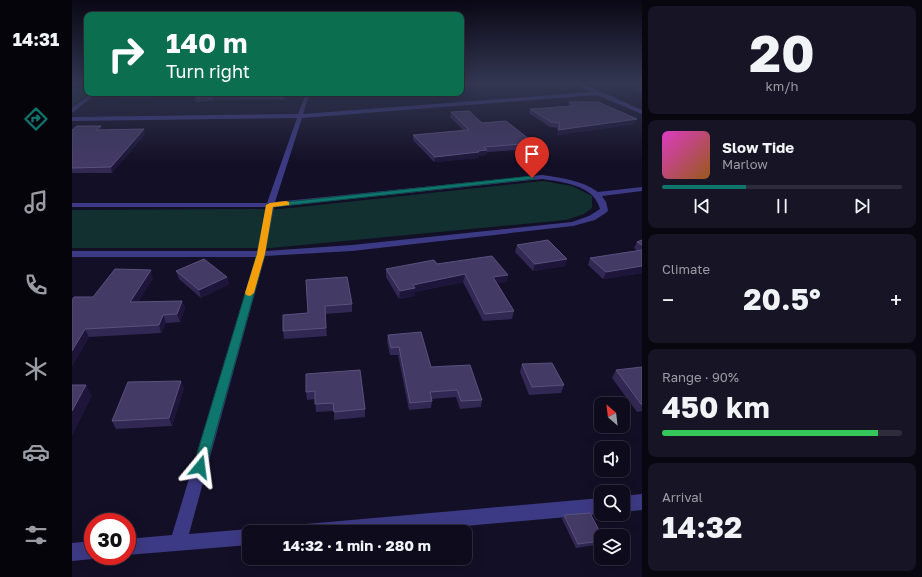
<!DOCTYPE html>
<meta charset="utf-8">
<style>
body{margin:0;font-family:"Golos Text",sans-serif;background:#171425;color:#f1f3f6;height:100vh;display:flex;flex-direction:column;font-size:15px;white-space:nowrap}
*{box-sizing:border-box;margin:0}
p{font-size:13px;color:#9b9ba3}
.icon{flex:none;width:22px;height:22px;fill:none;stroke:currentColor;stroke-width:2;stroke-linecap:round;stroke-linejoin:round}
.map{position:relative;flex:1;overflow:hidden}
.panel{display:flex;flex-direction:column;gap:6px;padding:6px;background:#08060f;width:280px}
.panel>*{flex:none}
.top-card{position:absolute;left:12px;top:12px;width:380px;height:84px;border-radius:8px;box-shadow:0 4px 16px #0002,0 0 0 1px #2e2b3b;background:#0b6e4f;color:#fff;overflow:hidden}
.needle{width:26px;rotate:332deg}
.controls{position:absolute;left:522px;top:397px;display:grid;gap:8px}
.controls a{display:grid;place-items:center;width:36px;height:36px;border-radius:8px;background:#0e0b1c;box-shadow:0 4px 16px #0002,0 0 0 1px #2e2b3b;font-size:20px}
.speed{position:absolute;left:12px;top:513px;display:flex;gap:8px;font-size:20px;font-weight:700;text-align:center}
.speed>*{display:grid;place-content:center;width:52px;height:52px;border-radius:50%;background:#0e0b1c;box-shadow:0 4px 16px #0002,0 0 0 1px #2e2b3b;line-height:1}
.speed .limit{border:6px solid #d22;background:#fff;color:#111}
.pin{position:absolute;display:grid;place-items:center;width:34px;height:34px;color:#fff;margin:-41px -17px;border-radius:50% 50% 50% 0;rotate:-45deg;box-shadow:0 0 4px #0007}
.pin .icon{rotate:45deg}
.me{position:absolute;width:44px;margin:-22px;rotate:16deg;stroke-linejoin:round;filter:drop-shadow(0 0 3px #0008)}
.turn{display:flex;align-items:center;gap:14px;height:84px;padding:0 16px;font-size:18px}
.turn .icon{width:52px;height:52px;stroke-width:2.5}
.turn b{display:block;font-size:28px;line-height:34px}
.big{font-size:30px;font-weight:700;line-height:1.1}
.panel .tile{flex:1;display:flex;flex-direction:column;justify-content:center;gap:6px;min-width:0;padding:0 14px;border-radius:8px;background:#171425}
.panel .dial{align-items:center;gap:0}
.dial b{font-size:52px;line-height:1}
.song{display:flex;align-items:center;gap:12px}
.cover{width:48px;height:48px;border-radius:6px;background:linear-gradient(135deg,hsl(310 70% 55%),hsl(30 70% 35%))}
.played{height:4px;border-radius:2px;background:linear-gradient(90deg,#0f766e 35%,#2e2b3b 35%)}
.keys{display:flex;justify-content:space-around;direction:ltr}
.heat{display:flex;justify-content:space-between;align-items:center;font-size:22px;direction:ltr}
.charge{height:6px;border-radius:3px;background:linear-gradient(90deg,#34c759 90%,#2e2b3b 0)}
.trip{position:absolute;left:170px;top:525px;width:230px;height:40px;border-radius:8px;background:#0e0b1c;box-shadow:0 4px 16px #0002,0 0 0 1px #2e2b3b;font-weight:700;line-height:40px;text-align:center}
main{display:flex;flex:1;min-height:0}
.tab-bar{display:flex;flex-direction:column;width:72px;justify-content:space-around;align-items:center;background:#06040b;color:#9b9ba3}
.tab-bar .icon{width:28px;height:28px}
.tab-bar .on{color:#0f766e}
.tab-bar b{font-size:18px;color:#f1f3f6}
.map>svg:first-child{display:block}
</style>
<main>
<nav class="tab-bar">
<b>14:31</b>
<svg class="icon on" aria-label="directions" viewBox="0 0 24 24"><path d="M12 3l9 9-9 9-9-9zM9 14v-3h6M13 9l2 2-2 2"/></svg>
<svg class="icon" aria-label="music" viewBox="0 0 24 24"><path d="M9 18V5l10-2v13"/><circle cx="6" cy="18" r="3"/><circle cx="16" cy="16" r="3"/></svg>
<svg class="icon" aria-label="phone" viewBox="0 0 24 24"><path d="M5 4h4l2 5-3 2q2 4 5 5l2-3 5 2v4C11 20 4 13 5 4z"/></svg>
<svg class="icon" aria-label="climate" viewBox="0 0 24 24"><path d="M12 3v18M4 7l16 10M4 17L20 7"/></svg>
<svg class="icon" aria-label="car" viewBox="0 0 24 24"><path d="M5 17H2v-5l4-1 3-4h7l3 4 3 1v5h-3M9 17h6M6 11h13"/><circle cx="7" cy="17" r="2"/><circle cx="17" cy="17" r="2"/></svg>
<svg class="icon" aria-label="filters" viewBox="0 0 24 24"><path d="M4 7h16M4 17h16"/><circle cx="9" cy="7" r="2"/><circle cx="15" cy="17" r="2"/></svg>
</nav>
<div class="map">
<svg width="570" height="577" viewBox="0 0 570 577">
<rect width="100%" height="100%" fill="#130f26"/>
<g fill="#12302f">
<path d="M 0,83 L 15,83 L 15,93 L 17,93 L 0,107 Z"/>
<path d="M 471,181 L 500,186 L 520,196 L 520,208 L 512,214 L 494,220 L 199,248 L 0,248 L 0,210 L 209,209 Z"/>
</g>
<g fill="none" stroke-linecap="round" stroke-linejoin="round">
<g fill="#3d3a85" fill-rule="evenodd">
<path d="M 500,83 C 515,83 553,103 570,110 L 570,114 L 525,95 L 230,118 L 203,202 L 470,175 C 489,178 510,180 526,192 L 570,187 L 570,191 L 530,196 L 534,202 L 536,210 L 535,212 L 523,220 L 501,226 L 280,251 L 193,256 L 117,534 L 177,529 L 183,532 L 177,532 L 177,545 L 55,555 L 55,539 L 100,535 L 184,257 L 0,257 L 0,251 L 185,251 L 194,207 L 0,207 L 0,203 L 195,203 L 225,118 L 0,121 L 0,117 L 226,114 L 234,93 L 238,93 L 231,114 L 520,92 ZM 470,179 C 491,182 522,185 528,209 L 517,216 L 500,222 L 280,245 L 194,251 L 202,207 Z"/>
<path d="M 20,93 L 25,93 L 0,113 L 0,108 Z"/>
<path d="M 570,494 L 570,510 L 551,512 L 551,496 Z"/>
<path d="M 529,498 L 529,514 L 326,532 L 226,532 L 228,526 L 234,524 Z"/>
<path d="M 21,541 L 21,556 L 27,556 L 21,559 L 0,561 L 0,543 Z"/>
</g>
</g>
<g fill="#312854">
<path d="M 546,83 L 570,83 L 570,93 Z"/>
<path d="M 45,93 L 214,93 L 212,100 L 143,99 L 141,101 L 123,102 L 123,98 L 124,96 L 52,98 L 51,96 L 46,96 Z"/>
<path d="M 497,102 L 563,124 L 485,135 L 487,128 L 478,127 L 457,113 L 458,109 L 496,106 Z"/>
<path d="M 379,112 L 410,123 L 462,143 L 460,149 L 415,152 L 414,155 L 407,156 L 407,158 L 362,162 L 341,140 L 341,135 L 391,130 L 378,117 Z"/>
<path d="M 29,126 L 30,130 L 73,134 L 40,173 L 0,173 L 0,130 Z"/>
<path d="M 570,240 L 570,273 L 531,279 L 516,265 L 518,258 L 566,251 L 562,248 L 565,242 Z"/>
<path d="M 445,245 L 493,266 L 461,271 L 443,252 Z"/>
<path d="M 365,264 L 436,275 L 434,282 L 425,283 L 442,311 L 440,319 L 411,321 L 391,282 L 343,292 L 342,296 L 327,299 L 314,277 L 314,269 Z"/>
<path d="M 104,271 L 155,277 L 157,284 L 129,298 L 107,279 Z"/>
<path d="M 81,278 L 66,302 L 110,301 L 113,308 L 108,322 L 94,323 L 89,333 L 17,337 L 0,366 L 0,300 L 21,297 Z"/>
<path d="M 234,280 L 280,304 L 280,312 L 253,314 L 255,336 L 212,339 L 211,331 L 236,313 Z"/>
<path d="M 316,335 L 359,367 L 410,400 L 409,407 L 388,409 L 384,397 L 360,399 L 360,401 L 359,408 L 337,410 L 326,355 L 318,355 L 315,342 Z"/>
<path d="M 450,364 L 492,385 L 489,393 L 457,395 L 448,372 Z"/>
<path d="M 570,367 L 570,411 L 565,412 L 540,378 L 544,370 Z"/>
<path d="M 234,374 L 293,409 L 293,417 L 262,420 L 262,411 L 244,412 L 243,399 L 235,400 L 234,392 Z"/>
<path d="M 112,388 L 100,426 L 44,429 L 40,421 Z"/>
<path d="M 492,515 L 529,536 L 529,544 L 504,548 L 490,519 Z"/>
</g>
<g fill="#1d163a">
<path d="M 413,83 L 453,83 L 389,87 L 389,85 Z"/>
<path d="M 213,93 L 214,93 L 212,100 L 212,97 Z"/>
<path d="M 143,96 L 143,99 L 141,101 L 141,98 Z"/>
<path d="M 565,119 L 563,124 L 485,135 L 486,130 Z"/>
<path d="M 29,126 L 31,131 L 24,130 Z"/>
<path d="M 72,129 L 73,134 L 40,173 L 39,167 Z"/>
<path d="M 415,150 L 414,155 L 407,156 L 407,158 L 362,162 L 363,157 Z"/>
<path d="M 495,259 L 493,266 L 461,271 L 463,264 Z"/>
<path d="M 570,266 L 570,273 L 531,279 L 534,272 Z"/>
<path d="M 79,270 L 81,278 L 61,310 L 58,302 Z"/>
<path d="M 393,274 L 391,282 L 343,292 L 342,296 L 327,299 L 328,291 L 341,285 Z"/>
<path d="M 436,275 L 434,282 L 420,284 L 421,277 Z"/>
<path d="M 155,277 L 157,284 L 129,298 L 127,290 Z"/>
<path d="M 110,301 L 113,308 L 108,322 L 105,314 Z"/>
<path d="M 91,315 L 94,323 L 89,333 L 87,325 Z"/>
<path d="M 13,329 L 17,337 L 0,366 L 0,351 Z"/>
<path d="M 109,381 L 112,388 L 100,426 L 97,418 Z"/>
<path d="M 14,385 L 20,396 L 0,436 L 0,411 Z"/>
</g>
<g fill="#433a66" stroke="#5a527e">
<path d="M 389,83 L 413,83 L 389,85 Z"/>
<path d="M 562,83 L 570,83 L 570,86 Z"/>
<path d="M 53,93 L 213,93 L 212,97 L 143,96 L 141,98 L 123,98 L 127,93 L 51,94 Z"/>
<path d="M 497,102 L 526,102 L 565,119 L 486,130 L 488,123 L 479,122 L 458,109 L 503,106 Z"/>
<path d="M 397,111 L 410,123 L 434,121 L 462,143 L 412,147 L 415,150 L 406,151 L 407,152 L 363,157 L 341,135 L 397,130 L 379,112 Z"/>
<path d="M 5,126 L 29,126 L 24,130 L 72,129 L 39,167 L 0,168 L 0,130 Z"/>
<path d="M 476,240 L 495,259 L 463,264 L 445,245 Z"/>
<path d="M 570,240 L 570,245 L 565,242 Z"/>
<path d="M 570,250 L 570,266 L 534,272 L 518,258 Z"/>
<path d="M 420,256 L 436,275 L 421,277 L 442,311 L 413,314 L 393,274 L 341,285 L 343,288 L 328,291 L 314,269 L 362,260 L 365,264 Z"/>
<path d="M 132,259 L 155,277 L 127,290 L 104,271 Z"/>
<path d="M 43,269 L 79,270 L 58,302 L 110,301 L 105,314 L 91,315 L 87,325 L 13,329 L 0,351 L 0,300 L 2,297 L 21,297 Z"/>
<path d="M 275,277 L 280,304 L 253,306 L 254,328 L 211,331 L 211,315 L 236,313 L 234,280 Z"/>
<path d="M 349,332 L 359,367 L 398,365 L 410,400 L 389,401 L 385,390 L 358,392 L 360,401 L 338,403 L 327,347 L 319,348 L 316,335 Z"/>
<path d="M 480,363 L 492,385 L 460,387 L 450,364 Z"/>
<path d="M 570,367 L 570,404 L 569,404 L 544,370 Z"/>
<path d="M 288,370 L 293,409 L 262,412 L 261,403 L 243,404 L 243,391 L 234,392 L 234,374 Z"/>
<path d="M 109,381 L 97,418 L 40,421 L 56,382 Z"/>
<path d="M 0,385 L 14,385 L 0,411 Z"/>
<path d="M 518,513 L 530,536 L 529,536 L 529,541 L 506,544 L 492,515 Z"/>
</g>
<linearGradient id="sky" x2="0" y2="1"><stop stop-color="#0a0815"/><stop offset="0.51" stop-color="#333752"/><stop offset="1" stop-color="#333752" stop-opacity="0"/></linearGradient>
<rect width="570" height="164" fill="url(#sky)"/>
<path fill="#0f766e" stroke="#0a4d48" d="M 460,176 L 463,178 L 462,179 L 201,207 L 193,254 L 134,467 L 132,472 L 128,473 L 123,472 L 121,467 L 185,254 L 195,204 Z"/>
<path fill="#f59e0b" d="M 214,201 L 217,202 L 217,205 L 201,207 L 193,254 L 182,293 L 178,296 L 174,295 L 173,293 L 185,254 L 194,205 L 198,203 Z"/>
</svg>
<div class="controls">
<a><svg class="needle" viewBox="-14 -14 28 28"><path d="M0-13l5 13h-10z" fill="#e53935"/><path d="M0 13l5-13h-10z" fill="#9b9ba3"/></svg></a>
<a><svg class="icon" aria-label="sound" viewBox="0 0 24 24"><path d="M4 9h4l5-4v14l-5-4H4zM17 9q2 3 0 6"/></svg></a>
<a><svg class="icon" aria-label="search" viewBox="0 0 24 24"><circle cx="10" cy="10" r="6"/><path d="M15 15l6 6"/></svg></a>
<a><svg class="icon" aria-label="layers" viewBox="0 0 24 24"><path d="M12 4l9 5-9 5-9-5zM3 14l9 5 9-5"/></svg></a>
</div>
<div class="speed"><div class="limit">30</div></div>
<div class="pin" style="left:460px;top:178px;background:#d93025"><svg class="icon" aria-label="arrive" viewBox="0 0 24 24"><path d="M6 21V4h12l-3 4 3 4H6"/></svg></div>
<svg class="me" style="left:128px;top:467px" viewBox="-20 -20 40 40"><path d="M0-17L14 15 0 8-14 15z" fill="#0f766e" stroke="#fff" stroke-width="4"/></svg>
<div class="trip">14:32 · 1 min · 280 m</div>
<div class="top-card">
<div class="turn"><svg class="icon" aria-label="right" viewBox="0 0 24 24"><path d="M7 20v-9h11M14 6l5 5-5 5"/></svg><div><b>140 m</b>Turn right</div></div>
</div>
</div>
<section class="panel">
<div class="tile dial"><b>20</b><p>km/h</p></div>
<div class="tile">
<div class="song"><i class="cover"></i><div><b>Slow Tide</b><p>Marlow</p></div></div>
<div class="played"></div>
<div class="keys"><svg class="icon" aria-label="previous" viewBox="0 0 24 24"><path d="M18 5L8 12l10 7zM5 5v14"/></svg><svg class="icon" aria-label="pause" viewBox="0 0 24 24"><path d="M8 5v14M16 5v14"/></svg><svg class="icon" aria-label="next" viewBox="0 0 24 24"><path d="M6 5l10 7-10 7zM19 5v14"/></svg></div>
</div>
<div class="tile"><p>Climate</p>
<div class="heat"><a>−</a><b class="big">20.5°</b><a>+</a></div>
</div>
<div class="tile"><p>Range · 90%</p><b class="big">450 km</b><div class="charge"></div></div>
<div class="tile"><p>Arrival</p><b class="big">14:32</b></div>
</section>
</main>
